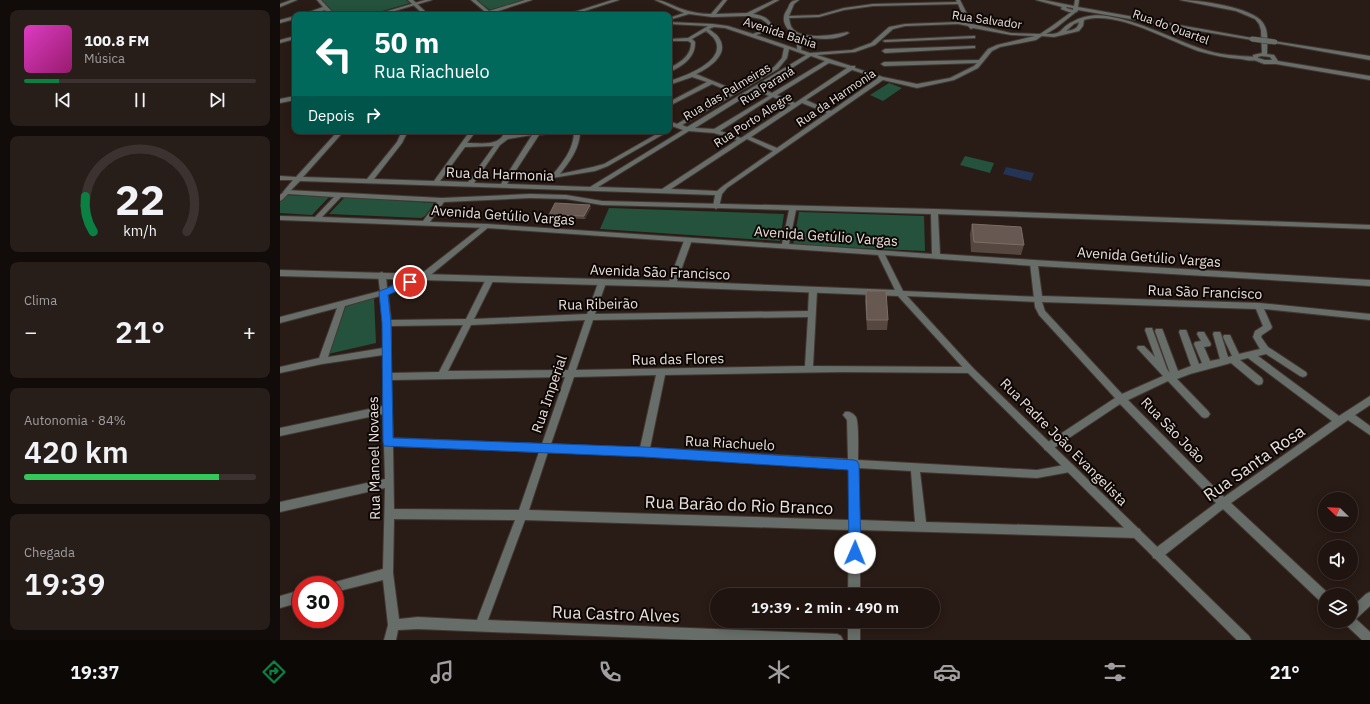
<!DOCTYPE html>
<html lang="pt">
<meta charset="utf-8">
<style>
body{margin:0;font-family:"IBM Plex Sans",sans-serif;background:#271d19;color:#f1f3f6;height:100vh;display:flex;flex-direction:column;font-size:15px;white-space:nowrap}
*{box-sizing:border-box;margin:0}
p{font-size:13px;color:#a19e9f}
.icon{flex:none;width:22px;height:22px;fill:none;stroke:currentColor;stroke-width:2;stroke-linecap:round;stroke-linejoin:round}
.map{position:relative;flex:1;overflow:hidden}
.side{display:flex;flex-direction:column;gap:10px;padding:10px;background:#110b09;width:280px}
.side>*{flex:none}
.banner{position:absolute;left:12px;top:12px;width:380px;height:122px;border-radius:8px;box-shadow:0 2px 10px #0003,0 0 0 1px #3c3330;background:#00695c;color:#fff;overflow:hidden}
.needle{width:26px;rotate:293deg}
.controls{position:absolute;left:1038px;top:492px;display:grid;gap:8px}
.controls a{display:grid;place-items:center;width:40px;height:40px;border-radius:50%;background:#1f1410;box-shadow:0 2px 10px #0003,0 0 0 1px #3c3330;font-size:20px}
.speed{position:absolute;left:12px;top:576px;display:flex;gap:8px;font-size:20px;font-weight:700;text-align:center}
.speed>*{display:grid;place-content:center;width:52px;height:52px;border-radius:50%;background:#1f1410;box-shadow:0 2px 10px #0003,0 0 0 1px #3c3330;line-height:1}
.speed .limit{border:6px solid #d22;background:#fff;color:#111}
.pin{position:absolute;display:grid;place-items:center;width:34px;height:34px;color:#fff;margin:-17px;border:2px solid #fff;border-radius:50%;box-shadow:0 1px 4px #0007}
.me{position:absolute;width:44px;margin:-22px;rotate:1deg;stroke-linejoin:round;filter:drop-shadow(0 0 3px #0008)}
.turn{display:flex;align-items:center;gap:14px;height:84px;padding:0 16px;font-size:18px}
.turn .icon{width:52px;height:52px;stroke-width:2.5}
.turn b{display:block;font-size:28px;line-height:34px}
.then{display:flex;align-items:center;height:38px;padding:0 16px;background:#0003;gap:8px;font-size:15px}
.big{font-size:30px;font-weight:600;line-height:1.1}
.side .tile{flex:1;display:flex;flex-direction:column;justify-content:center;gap:6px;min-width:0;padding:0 14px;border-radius:8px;background:#271d19}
.side .dial{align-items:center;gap:0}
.dial svg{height:104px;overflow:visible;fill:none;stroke:#3c3330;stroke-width:7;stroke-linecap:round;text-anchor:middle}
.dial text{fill:#f1f3f6;stroke:none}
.song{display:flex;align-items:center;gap:12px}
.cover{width:48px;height:48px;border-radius:6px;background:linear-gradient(135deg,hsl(310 70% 55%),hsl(320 70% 35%))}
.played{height:4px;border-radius:2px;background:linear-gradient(90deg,#0b8043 15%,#3c3330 15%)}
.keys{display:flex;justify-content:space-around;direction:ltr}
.heat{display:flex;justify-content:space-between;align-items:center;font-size:22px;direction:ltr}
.charge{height:6px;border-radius:3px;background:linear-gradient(90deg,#34c759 84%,#3c3330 0)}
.trip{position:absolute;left:430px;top:588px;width:230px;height:40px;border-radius:20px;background:#1f1410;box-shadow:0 2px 10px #0003,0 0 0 1px #3c3330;font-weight:600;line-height:40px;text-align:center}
.tabs{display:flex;height:64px;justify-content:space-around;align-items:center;background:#0c0806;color:#a19e9f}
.tabs .icon{width:28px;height:28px}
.tabs .selected{color:#0b8043}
.tabs b{font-size:18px;color:#f1f3f6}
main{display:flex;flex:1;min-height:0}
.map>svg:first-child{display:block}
</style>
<main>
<section class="side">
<div class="tile">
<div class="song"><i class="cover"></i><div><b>100.8 FM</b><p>Música</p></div></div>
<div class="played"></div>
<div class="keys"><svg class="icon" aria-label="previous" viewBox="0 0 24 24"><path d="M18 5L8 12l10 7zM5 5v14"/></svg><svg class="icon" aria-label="pause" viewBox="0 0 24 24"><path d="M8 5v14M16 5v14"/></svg><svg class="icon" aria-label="next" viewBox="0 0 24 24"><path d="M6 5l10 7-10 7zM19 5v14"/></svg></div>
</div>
<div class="tile dial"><svg viewBox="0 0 100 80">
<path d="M14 69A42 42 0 1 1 86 69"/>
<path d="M14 69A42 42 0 0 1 8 42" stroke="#0b8043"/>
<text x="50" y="56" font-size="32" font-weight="700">22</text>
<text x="50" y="72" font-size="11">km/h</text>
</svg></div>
<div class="tile"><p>Clima</p>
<div class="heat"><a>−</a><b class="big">21°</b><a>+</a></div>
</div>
<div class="tile"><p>Autonomia · 84%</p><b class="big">420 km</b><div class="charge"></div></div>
<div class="tile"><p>Chegada</p><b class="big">19:39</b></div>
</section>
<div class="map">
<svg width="1090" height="640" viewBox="0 0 1090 640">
<rect width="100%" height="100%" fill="#291b15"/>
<g fill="#24523c">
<path d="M 42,0 L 126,0 L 130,3 L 89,15 L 56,15 Z"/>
<path d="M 197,0 L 244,0 L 210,10 Z"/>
<path d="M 609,83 L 622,88 L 603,101 L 590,95 Z"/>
<path d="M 685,156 L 714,163 L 710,173 L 680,165 Z"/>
<path d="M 7,195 L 49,197 L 32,215 L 0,213 L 0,202 Z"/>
<path d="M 65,197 L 153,203 L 154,204 L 145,216 L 141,218 L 49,214 Z"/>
<path d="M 329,208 L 504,214 L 500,241 L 320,229 Z"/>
<path d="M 519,212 L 644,216 L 645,251 L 513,245 Z"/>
<path d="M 94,298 L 96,343 L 48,354 L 66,306 Z"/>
</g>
<path fill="#233456" d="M 726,167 L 754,173 L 751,181 L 723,174 Z"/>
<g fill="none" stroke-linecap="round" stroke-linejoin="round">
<defs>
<g id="minor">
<path d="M 11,0 L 17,0 L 0,7 L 0,4 Z"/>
<path d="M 37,0 L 41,0 L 55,15 L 50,15 L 45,10 L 28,15 L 21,15 L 43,7 Z"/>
<path d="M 128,0 L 133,0 L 149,15 L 144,15 Z"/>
<path d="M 191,0 L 196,0 L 209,11 L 245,0 L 252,0 L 212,13 L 214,15 L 209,15 Z"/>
<path d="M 332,0 L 339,0 L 292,15 L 285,15 Z"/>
<path d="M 375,0 C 384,0 391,5 399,8 C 410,12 420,14 431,14 L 443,0 L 447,0 L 436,14 L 467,13 L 494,0 L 499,0 L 473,14 C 484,16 490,18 493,29 L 476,35 L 517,49 C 519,35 502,30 504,17 C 504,14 506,11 508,8 C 510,2 512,0 519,0 L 514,4 L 509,16 L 539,15 L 564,8 L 593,4 L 677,2 L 676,0 L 680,0 L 692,24 L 731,33 L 760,34 L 772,26 L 794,10 L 796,11 L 796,12 L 776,28 L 766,34 C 784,35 779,28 792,22 C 802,16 815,14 827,16 C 860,21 890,38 922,49 C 939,55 958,56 976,57 L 979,59 C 974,62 966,60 961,59 C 946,58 932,55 918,51 C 887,40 836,10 804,20 L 803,26 L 799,31 L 774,37 L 762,36 L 756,40 L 720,47 L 712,51 L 698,68 L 674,80 L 637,88 L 603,80 L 447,188 L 442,194 L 439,207 L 436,209 L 433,207 L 435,195 L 20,181 L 8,193 L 4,193 L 3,192 L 13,180 L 0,180 L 0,176 L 16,177 L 58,131 L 64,131 L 23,177 L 87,179 L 117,142 L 122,131 L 128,131 L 122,143 L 94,179 L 154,181 L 190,131 L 196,131 L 187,143 C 201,143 220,147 225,131 L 231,131 L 230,135 L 255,131 L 276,131 L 273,133 L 259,135 L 227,184 L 310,187 L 403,130 L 389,125 L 389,121 L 397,124 L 451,92 L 432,84 L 389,106 L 389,102 L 427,82 L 412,77 L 389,85 L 389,81 C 404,77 447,61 435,40 C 433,36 429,34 426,31 L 412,39 L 415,42 C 416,57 402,67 389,72 L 389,68 C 400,63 411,56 411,43 L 408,41 L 389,41 L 389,39 L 408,38 L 428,26 L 389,24 L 389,22 L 433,24 L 448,26 L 473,34 L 488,28 L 487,23 L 481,19 L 466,16 L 432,17 L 409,14 L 389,20 L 389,18 L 404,13 ZM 678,4 L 686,23 L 678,22 L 625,24 L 609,27 L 591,43 L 572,50 L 530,53 L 521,50 L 522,44 L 518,35 C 534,39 555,42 569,33 L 567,32 C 555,35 524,40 514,30 C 510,27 510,22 509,18 L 539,17 L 564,10 L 593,6 ZM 799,22 C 798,29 793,30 786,31 L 794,24 ZM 678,24 L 688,26 L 691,29 L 693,28 L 731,35 L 755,36 L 717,45 L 708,49 L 699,60 L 604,62 L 601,64 L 604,66 L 697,63 L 694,66 L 670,78 L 637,84 L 603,77 L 575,68 L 575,66 L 571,66 L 537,55 L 575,52 L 595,45 L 613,29 L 625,26 ZM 434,27 L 445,28 L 504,48 L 502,58 L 494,67 L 455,90 L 416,74 C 429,68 450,54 439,38 C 437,34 432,32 429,29 ZM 509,49 L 526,55 L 407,127 L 402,125 L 498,69 L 507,58 ZM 531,56 L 545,61 L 492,93 L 480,88 ZM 549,63 L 567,68 L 515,103 L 497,95 ZM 572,70 L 598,78 L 551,111 L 526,100 ZM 476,90 L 489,96 L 434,129 L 415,128 ZM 493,97 L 511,105 L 461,138 L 440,131 ZM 522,103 L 547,113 L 497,148 L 471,137 ZM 409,131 L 434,133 L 457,140 L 382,189 L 318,187 ZM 252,135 L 221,184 L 194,183 L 220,145 L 228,139 ZM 467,139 L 493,151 L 443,186 L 437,191 L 391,189 ZM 214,146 L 188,182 L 160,181 L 185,147 Z"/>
<path d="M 15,16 L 15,19 L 0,23 L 0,20 Z"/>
<path d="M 693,36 L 695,36 L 695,38 L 605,42 L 603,41 L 605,40 Z"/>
<path d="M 693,46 L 695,46 L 695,48 L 605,53 L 602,51 L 605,49 Z"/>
<path d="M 15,96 L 15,100 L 0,103 L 0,99 Z"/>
<path d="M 294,131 L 300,131 C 300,148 290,161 280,174 L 313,167 L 324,164 L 382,131 L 389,131 L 328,166 L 315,171 L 272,178 L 271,177 C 282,163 294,150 294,131 Z"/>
<path d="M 205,224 L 207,224 L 210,226 L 147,278 L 108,294 L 111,320 L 186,319 L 206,279 L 210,276 L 214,279 L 194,319 L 307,314 L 318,283 L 322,280 L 326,283 L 315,314 L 528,311 L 529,291 L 533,288 L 537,291 L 533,366 L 690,367 L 693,368 L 694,370 L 693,372 L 690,373 L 563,372 L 385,375 L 370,448 L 568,459 L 567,420 L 563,415 L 565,412 C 569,411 573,413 576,417 C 579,423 578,452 578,460 L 757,470 L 790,464 L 793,465 L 795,468 L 793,471 L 790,472 L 757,478 L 640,472 L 646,522 L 856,528 L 860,529 L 861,533 L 860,537 L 856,538 L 580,530 L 580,595 L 568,595 L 569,530 L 245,520 L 208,620 L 557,634 L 561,636 L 563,640 L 415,640 L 138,629 L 118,630 L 116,640 L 104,640 L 108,625 L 103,580 L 55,592 L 55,585 L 50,585 L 51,583 L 55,582 L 103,569 L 105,488 L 0,512 L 0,502 L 105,479 L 103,414 L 0,436 L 0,428 L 103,406 L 103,355 L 42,364 L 0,373 L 0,367 L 39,358 L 57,308 L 0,323 L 0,317 L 100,291 L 98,275 L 99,273 L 102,272 L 106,275 L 107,288 L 141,274 ZM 100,296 L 103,323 L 103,348 L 48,357 L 65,306 ZM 528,317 L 525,366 L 296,370 L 313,320 ZM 305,320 L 288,370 L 168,371 L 191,325 ZM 183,325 L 159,372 L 111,373 L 111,326 ZM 376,375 L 360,448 L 271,444 L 294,377 ZM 285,377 L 262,444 L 113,438 L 111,380 ZM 113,446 L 259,452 L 239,510 L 114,509 ZM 268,452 L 364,456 L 569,468 L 569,520 L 249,510 ZM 578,468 L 631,471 L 635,522 L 579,520 ZM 114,519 L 235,520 L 197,620 L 138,617 L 119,619 L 113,573 Z"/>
<path d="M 405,238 L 408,238 L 412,240 L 396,284 L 392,287 L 389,286 L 388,284 Z"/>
<path d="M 754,260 L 1090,280 L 1090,286 L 758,266 L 762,296 L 979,303 L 1090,314 L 1090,320 L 984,309 L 992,327 L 991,329 L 982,335 L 981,337 L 988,347 L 1026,372 L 1027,374 L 1026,376 L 1023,377 L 1020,376 L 986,354 L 978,356 L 1059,416 L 1090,396 L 1090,405 L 1075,415 L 1090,426 L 1090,435 L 1068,420 L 951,503 L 1049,594 L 1045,595 L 1045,604 L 1041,602 L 943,509 L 881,558 L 877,559 L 873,558 L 872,554 L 873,550 L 936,503 L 840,404 L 771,450 L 768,451 L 765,450 L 763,447 L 765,444 L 835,398 L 759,315 L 755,307 L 750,263 ZM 762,302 L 976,309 L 983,326 L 975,331 L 973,337 L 980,349 L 959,354 L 950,335 L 944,335 L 943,337 L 952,356 L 948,357 L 941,334 L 940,332 L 934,332 L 933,334 L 940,359 L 930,361 L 924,347 L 930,346 L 931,344 L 924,332 L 918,332 L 917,334 L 921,341 L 915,342 L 914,344 L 922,363 L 919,364 L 907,332 L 906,330 L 900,330 L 899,332 L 911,366 L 898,371 L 883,331 L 882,329 L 876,329 L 875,331 L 890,373 L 887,369 L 872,328 L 866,328 L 865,330 L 875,357 L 864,346 L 858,346 L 857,348 L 883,376 L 842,394 L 765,311 ZM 968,358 L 1052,421 L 944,497 L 848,400 L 888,381 L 922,417 L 925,418 L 928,417 L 930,414 L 928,411 L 897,379 L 910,374 L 951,363 L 976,384 L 979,385 L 982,384 L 983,381 L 982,378 L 960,360 Z"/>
<path d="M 21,590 L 21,602 L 0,608 L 0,596 Z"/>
<path d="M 1090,592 L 1090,606 L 1076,619 L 1090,632 L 1090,640 L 1082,640 L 1066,625 L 1064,621 L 1071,621 L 1071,608 L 1086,594 Z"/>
<rect x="568" y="621" width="12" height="19"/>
</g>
<g id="tertiary">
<path d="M 145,0 L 152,0 L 101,15 L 94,15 Z"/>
<path d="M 756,0 L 764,0 L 794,6 L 795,0 L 799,0 L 798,7 L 972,38 L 974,39 L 972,40 L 798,10 L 797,12 L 789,12 L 781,9 L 782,7 ZM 786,8 L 787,7 L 793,8 L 793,10 Z"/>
<path d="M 900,0 C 918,0 973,7 983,23 C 989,31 987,44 987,54 L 994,55 L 998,61 L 1090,76 L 1090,80 L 996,64 L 984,64 L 974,60 L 973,55 L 982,53 L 981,30 L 979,24 L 975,19 L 956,11 ZM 981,56 L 990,57 L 992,60 L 985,60 L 978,58 L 978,57 Z"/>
<path d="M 15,36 L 15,39 L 0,43 L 0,40 Z"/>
<path d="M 993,41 L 1090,56 L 1090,60 L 995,43 L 993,43 Z"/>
<path d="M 6,190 L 162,198 L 250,194 L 286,195 L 322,201 L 654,209 L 1090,225 L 1090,229 L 658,214 L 660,254 L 754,260 L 758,263 L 754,266 L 605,255 L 623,291 L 762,297 L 763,299 L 762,301 L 759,302 L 627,296 L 693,368 L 969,636 L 971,640 L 957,640 L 687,372 L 618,296 L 392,287 L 0,276 L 0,270 L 392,281 L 615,290 L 598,255 L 207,228 L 0,220 L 0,216 L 35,217 L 54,197 L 8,194 L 2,200 L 0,201 L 0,195 ZM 61,197 L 157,202 L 143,221 L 42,217 ZM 250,198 L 286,199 L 322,205 L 509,210 L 502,244 L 207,224 L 150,222 L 164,202 ZM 516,210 L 651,214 L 652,254 L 509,244 Z"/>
</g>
</defs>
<use href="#minor" stroke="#443731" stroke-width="2"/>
<use href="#tertiary" stroke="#443731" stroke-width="2"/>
<use href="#minor" fill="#676d68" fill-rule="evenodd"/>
<use href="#tertiary" fill="#676d68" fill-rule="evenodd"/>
<defs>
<path id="tertiary-bridge" d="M 972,39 L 995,42"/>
</defs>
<use href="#tertiary-bridge" stroke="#443731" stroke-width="6" stroke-linecap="butt"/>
<use href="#tertiary-bridge" stroke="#676d68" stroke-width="5"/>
</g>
<g fill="#574741">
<path d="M 310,205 L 311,208 L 305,219 L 270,218 L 269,215 Z"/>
<path d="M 692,224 L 744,245 L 741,255 L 691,252 L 690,234 Z"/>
<path d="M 586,291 L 608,320 L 607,330 L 587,330 L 585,301 Z"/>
</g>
<path fill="#3e2f28" d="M 310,205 L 311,208 L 305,219 L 304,216 Z"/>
<g fill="#675851" stroke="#7b6d67">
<path d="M 275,203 L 310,205 L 304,216 L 269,215 Z"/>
<path d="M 692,224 L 741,227 L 744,245 L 694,242 Z"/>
<path d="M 586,291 L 606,291 L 608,320 L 587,320 Z"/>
</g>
<path fill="#1a73e8" stroke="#114b97" d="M 130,279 L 133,280 L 133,284 L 108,295 L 111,323 L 113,438 L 364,447 L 574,460 L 577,461 L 579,465 L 581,553 L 579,557 L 575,559 L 571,557 L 569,553 L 568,470 L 364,457 L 104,446 L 103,442 L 102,323 L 99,293 L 100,291 Z"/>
<g text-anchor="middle" stroke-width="4" stroke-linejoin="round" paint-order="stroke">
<g font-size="12" fill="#eae0dc" stroke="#0d0705">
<text transform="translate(707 20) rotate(8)" y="4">Rua Salvador</text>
<text transform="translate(891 27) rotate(20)" y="4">Rua do Quartel</text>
<text transform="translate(500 33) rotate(18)" y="4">Avenida Bahia</text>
<text transform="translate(487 86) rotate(-32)" y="4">Rua Paraná</text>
<text transform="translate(447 92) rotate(-31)" y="4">Rua das Palmeiras</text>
<text transform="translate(556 98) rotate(-34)" y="4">Rua da Harmonia</text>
<text transform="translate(473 120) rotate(-33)" y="4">Rua Porto Alegre</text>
</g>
<g font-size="14" fill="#eae0dc" stroke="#0d0705">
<text transform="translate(220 174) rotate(2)" y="5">Rua da Harmonia</text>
<text transform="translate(223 215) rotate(4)" y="5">Avenida Getúlio Vargas</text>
<text transform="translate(546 236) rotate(4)" y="5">Avenida Getúlio Vargas</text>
<text transform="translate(869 257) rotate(4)" y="5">Avenida Getúlio Vargas</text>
<text transform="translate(380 272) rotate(2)" y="5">Avenida São Francisco</text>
<text transform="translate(925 292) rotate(2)" y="5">Rua São Francisco</text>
<text transform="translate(318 304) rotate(-1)" y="5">Rua Ribeirão</text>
<text transform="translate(398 359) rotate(-1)" y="5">Rua das Flores</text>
<text transform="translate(269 394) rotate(-71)" y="5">Rua Imperial</text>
<text transform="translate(893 430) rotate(46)" y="5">Rua São João</text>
<text transform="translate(784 442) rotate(45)" y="5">Rua Padre João Evangelista</text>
<text transform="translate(450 443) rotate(3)" y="5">Rua Riachuelo</text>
<text transform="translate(94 458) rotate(-91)" y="5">Rua Manoel Novaes</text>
</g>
<g font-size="17" fill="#eae0dc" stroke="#0d0705">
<text transform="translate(974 463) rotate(-35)" y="6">Rua Santa Rosa</text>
<text transform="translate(459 505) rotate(2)" y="6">Rua Barão do Rio Branco</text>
<text transform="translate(336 614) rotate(2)" y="6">Rua Castro Alves</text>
</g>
</g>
</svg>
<div class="controls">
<a><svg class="needle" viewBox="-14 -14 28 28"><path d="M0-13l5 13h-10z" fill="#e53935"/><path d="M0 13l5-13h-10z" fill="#a19e9f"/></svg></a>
<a><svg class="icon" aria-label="sound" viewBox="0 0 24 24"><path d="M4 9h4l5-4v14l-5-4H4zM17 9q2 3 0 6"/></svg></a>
<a><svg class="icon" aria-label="layers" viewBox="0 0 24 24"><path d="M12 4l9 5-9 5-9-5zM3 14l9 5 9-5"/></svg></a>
</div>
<div class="speed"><div class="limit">30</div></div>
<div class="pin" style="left:130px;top:282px;background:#d93025"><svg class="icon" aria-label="arrive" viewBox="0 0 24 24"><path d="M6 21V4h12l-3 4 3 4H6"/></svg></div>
<svg class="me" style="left:575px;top:553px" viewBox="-20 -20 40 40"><circle r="19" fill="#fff"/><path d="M0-13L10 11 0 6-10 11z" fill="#1a73e8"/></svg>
<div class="trip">19:39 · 2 min · 490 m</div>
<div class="banner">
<div class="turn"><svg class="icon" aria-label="left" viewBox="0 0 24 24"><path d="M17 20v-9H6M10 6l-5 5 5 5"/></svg><div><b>50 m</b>Rua Riachuelo</div></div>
<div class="then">Depois<svg class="icon" aria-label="right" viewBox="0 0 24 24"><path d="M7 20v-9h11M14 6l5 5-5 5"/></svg></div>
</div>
</div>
</main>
<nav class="tabs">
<b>19:37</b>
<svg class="icon selected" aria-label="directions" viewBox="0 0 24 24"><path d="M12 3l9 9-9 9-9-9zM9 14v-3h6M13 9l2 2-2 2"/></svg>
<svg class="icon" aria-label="music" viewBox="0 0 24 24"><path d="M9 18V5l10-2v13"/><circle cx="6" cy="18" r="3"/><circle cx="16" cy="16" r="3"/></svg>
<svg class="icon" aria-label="phone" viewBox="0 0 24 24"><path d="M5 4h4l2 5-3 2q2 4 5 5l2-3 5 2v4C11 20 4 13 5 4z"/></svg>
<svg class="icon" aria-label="climate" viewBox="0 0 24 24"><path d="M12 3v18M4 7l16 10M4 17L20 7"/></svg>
<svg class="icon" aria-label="car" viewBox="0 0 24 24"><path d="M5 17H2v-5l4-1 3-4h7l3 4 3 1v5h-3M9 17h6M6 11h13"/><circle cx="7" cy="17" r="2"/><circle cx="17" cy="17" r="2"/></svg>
<svg class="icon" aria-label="filters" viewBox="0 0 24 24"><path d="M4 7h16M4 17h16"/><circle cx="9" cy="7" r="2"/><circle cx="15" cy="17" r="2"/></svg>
<b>21°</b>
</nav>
